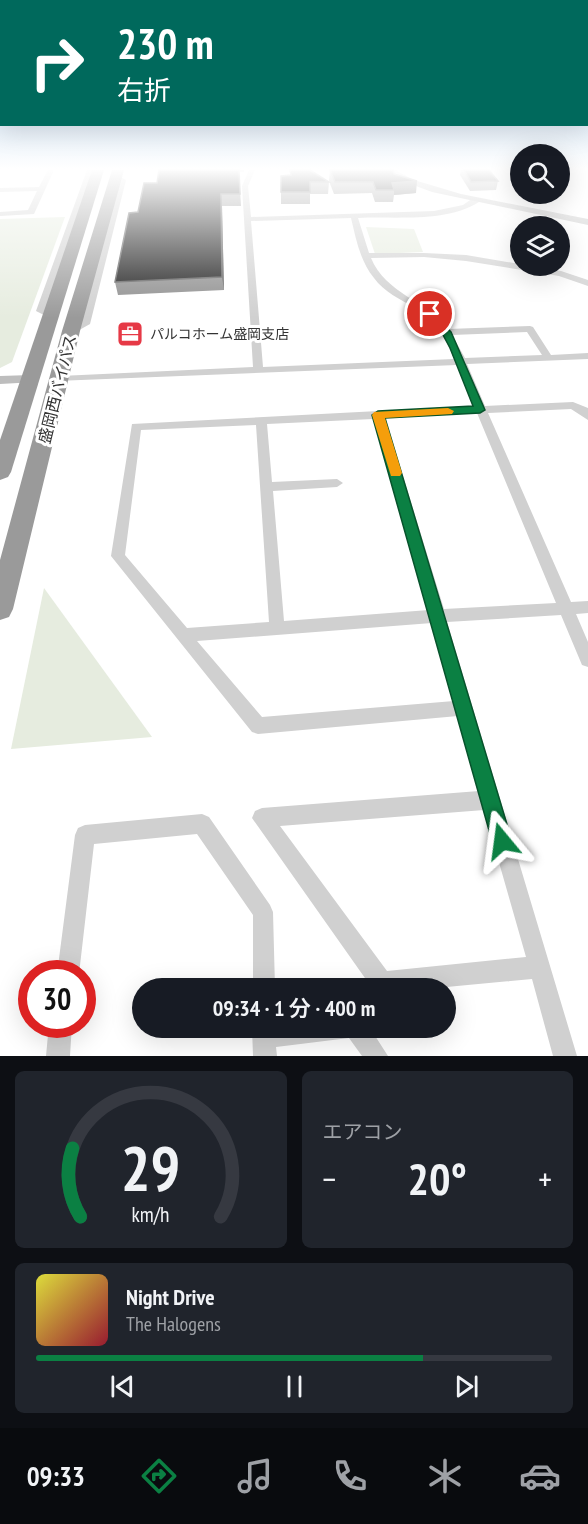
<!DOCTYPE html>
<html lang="ja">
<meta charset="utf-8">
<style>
body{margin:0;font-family:"PT Sans Narrow","Noto Sans JP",sans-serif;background:#20242c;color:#f1f3f6;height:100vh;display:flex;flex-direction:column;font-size:22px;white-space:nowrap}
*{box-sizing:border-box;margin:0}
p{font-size:20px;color:#9ea1a6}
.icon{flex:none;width:33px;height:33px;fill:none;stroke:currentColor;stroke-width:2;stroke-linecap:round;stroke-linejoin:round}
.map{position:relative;height:1056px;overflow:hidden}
.panel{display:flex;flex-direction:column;gap:15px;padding:15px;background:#0d0f14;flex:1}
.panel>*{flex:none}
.banner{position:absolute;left:0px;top:0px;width:588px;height:126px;box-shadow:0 6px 24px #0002;background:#00695c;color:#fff;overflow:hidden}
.buttons{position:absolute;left:510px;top:144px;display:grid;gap:12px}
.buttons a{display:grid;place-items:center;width:60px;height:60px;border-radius:50%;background:#171b24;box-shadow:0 6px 24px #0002;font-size:30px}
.speed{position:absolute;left:18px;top:960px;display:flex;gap:12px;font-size:30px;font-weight:700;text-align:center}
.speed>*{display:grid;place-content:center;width:78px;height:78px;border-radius:50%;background:#171b24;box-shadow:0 6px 24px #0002;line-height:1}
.speed .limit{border:9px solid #d22;background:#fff;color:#111}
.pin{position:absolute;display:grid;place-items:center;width:51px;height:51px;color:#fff;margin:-26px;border:3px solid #fff;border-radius:50%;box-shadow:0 2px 6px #0007}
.me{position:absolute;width:66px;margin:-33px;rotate:344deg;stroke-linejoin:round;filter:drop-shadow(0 0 4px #0008)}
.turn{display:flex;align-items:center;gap:21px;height:126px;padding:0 18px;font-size:27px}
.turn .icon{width:78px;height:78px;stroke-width:2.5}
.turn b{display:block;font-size:42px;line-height:51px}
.big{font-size:45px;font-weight:600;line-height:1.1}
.panel .widget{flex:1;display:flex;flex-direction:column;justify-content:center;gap:9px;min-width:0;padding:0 21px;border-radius:9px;background:#20242c}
.panel .dial{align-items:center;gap:0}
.dial svg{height:156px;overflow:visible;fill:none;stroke:#363941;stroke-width:7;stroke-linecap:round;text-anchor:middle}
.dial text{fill:#f1f3f6;stroke:none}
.song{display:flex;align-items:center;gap:18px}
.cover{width:72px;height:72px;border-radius:9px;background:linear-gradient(135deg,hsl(60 70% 55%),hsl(350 70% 35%))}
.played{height:6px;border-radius:3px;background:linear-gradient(90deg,#0b8043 75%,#363941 75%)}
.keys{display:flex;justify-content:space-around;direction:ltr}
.heat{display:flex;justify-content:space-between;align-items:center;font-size:33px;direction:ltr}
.panel .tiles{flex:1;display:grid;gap:15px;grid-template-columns:1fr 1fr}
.widget:last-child{grid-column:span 2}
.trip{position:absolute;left:132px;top:978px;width:324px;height:60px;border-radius:30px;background:#171b24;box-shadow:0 6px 24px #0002;font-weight:600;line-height:60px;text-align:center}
.tabs{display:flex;height:96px;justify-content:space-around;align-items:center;background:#090b0e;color:#9ea1a6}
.tabs .icon{width:42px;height:42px}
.tabs .on{color:#0b8043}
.tabs b{font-size:27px;color:#f1f3f6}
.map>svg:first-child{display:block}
</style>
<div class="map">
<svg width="588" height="1056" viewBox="0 0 588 1056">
<rect width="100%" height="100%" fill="#fff"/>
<g fill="#e6ecdf">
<path d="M 65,217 L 12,362 L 0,368 L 0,219 Z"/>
<path d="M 366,227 L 414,229 L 423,252 L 375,254 Z"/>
<path d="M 44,588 L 152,737 L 11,749 Z"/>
</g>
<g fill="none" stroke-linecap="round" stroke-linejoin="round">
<g fill="#d0d0d0" fill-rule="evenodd">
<path d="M 48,170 L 54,170 L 34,214 L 0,216 L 0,212 L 28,210 L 37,191 L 0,192 L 0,188 L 39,187 Z"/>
<path d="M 87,170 L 93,170 L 46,310 L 56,315 L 48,317 L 36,311 Z"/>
<path d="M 249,170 L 255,170 L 248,186 L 251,217 L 434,211 L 463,205 L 473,198 L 479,198 L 479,202 C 446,223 396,216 358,218 L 369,253 L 424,253 L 466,255 L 561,271 L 588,280 L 588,286 L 559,276 L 466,261 L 424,257 L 371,258 C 386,294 426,300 448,329 L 530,326 L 533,327 L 551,355 L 588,353 L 588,359 L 467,364 L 485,406 L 573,402 L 588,408 L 588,420 L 571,409 L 488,413 L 571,602 L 588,601 L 588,613 L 576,614 L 588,642 L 588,667 L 582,665 L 561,615 L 447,622 L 577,1056 L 553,1056 L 532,979 L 436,988 L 372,988 L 252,818 L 255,811 L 262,808 L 479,791 L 458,716 L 258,734 L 252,732 L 111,556 L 132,424 L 474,406 L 457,365 L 56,381 L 55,379 L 60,376 L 253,367 L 242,186 ZM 351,218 C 356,239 360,261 374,278 C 384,292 400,299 415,308 C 434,321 446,338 454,359 L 263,367 L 251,221 ZM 527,332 L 542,355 L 465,358 L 452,335 ZM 477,413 L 556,603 L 444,609 L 385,418 ZM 373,419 L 429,610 L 284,621 L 273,491 L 337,487 L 343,483 L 337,479 L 272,482 L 267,424 ZM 256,425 L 269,622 L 187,628 L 125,555 L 141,430 ZM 432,623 L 454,701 L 262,717 L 197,641 ZM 484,810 L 526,957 L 387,971 L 280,826 Z"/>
<path d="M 116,175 L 126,180 L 90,324 L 74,333 L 68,333 L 68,329 L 81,322 L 119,181 L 113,177 Z"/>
<path d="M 202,814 L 209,817 L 270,905 L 273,912 L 275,988 L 253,988 L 253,915 L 197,834 L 94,844 L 79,974 L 57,974 L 75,835 L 78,828 L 85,825 Z"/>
<path d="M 49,1024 L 72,1024 L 70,1056 L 46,1056 Z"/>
<path d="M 252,1028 L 370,1028 L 388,1056 L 362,1056 L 349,1038 L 276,1047 L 277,1056 L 253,1056 Z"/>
</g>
<g fill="#bdbdbd" fill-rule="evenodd">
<path d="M 384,170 L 395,170 L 414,180 L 461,194 L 588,219 L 588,225 L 432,192 L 408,183 Z"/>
<path d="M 31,375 L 38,379 L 36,382 L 0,384 L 0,376 Z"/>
</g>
<g fill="#9a9a9a" fill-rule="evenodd">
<path d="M 92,170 L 104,170 L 11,472 L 8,477 L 0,480 L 0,440 Z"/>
<path d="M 112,170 L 124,170 L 80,331 L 13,609 L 9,617 L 0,620 L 0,560 L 62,331 Z"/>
</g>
</g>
<g fill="#8c8c8c">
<path d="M 159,170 L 244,170 L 244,172 L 239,172 L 241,206 L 222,206 L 224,290 L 118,295 L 115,282 L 138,212 L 157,183 Z"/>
<path d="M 290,170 L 329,182 L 328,194 L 310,194 L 310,204 L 281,204 L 281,176 L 290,175 Z"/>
<path d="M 330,170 L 394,174 L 416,193 L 394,195 L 393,202 L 375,202 L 372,193 L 334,194 L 329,181 Z"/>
<path d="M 461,170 L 464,170 L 498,181 L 496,190 L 470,191 L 460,175 Z"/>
</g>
<g fill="#5f5f5f">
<path d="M 417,181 L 416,193 L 394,195 L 394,190 L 392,183 Z"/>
<path d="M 221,194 L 222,206 L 224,290 L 222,277 Z"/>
</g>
<g fill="#1a1a1a" stroke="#5f5f5f" stroke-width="1.5">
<path d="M 159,170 L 239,170 L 240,194 L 221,194 L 222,277 L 115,282 L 129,213 L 138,212 L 144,183 L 157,183 Z"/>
<path d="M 290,170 L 310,170 L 329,182 L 310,182 L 310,192 L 281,192 L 281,176 L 291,175 Z"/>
<path d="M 330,170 L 393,170 L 394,174 L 417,181 L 392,183 L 394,190 L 376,190 L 373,182 L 335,182 Z"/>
<path d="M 464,170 L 489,170 L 498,181 L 471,182 Z"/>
</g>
<linearGradient id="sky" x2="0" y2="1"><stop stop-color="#9ec6ea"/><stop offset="0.53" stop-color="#fff"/><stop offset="1" stop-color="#fff" stop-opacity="0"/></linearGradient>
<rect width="588" height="318" fill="url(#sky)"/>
<path fill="#0b8043" stroke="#07532c" stroke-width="1.5" d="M 430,311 L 451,332 L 485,410 L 480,413 L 385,418 L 512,841 L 509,848 L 502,851 L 495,848 L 492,841 L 372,415 L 378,411 L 473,406 L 450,348 L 442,333 L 425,314 Z"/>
<path fill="#f59e0b" d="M 448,408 L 454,411 L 452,414 L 385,418 L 402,473 L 400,476 L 391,476 L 372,415 L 374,412 Z"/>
<defs>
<symbol id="office-square" viewBox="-11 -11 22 22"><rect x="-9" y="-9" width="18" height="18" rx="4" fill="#e63946" stroke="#fff"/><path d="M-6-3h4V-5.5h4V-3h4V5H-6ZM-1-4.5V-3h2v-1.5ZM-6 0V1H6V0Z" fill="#fff"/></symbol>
</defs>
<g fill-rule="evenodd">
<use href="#office-square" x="115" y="319" width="30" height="30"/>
</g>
<g text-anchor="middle" stroke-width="6" stroke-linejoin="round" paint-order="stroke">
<g font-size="14" fill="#333" stroke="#fff" text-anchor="start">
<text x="150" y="339">パルコホーム盛岡支店</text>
</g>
<g font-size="16" fill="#333" stroke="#fff">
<text transform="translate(57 389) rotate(-76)" y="6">盛岡西バイパス</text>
</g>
</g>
</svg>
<div class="buttons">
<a><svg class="icon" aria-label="search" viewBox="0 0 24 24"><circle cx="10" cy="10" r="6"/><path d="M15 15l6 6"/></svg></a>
<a><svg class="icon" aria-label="layers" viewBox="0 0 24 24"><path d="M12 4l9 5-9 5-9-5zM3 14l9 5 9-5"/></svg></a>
</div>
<div class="speed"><div class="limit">30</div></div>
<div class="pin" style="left:430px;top:314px;background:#d93025"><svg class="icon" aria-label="arrive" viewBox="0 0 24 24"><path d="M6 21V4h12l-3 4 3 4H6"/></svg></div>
<svg class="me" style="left:502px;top:841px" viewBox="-20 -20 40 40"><path d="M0-17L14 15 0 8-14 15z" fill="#0b8043" stroke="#fff" stroke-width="4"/></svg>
<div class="trip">09:34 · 1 分 · 400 m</div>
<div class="banner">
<div class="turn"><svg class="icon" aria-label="right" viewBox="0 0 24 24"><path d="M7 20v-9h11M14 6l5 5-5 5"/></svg><div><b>230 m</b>右折</div></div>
</div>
</div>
<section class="panel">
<div class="tiles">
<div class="widget dial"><svg viewBox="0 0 100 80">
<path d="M14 69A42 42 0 1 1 86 69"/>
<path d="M14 69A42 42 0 0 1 10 34" stroke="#0b8043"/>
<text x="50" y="56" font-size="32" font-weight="700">29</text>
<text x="50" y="72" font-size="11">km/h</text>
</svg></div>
<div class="widget"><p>エアコン</p>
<div class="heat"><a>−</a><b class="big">20°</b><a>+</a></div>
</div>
<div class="widget">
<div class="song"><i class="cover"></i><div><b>Night Drive</b><p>The Halogens</p></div></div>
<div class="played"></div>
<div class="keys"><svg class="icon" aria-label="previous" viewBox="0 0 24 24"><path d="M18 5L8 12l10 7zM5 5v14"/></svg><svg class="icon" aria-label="pause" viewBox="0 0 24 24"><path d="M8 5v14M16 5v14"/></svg><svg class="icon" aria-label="next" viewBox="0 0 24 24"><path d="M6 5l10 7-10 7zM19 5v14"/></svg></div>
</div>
</div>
</section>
<nav class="tabs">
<b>09:33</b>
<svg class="icon on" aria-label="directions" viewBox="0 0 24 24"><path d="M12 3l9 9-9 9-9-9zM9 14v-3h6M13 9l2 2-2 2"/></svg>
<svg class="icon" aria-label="music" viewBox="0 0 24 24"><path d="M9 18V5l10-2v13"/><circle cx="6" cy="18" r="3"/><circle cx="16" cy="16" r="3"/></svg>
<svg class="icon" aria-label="phone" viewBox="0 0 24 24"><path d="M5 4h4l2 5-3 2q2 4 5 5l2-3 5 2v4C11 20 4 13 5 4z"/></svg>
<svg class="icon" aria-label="climate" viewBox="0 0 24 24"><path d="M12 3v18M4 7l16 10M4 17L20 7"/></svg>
<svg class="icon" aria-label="car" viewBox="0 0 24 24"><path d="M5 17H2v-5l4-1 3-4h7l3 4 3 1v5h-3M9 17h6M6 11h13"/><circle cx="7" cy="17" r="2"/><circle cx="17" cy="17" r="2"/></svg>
</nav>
